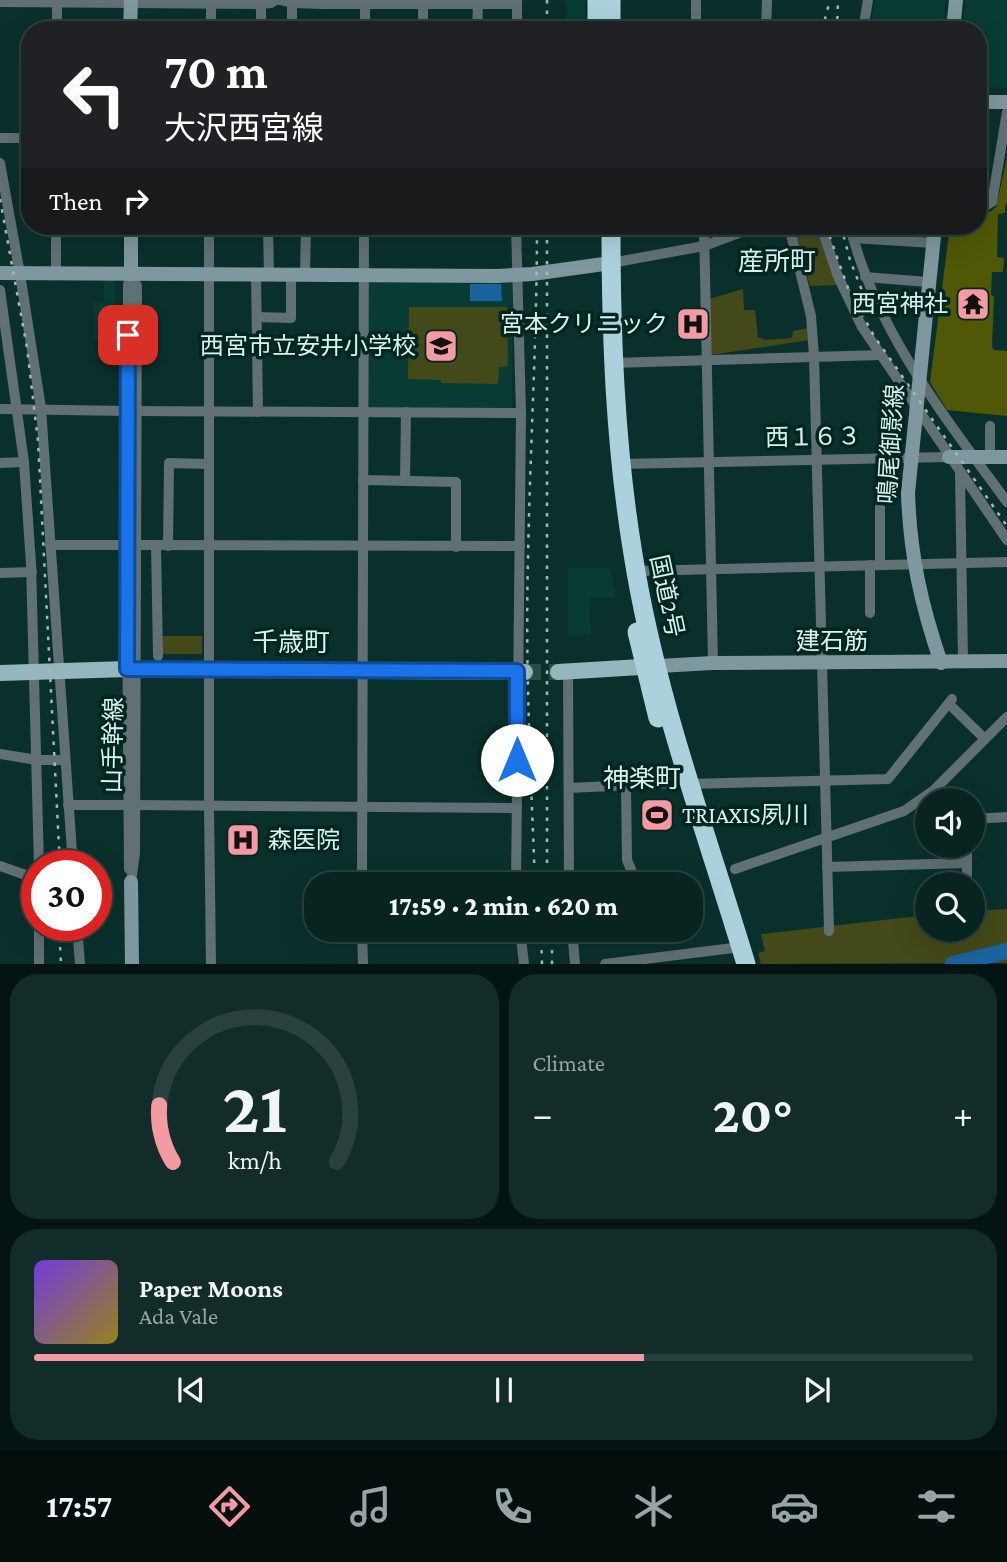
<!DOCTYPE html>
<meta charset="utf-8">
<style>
body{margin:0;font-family:"Crimson Pro","Noto Sans JP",serif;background:#112c29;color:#f1f3f6;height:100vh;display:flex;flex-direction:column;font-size:26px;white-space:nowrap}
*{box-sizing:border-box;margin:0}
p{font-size:23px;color:#98a4a5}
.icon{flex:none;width:38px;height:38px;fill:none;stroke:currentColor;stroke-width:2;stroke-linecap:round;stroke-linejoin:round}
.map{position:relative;height:964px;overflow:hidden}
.drawer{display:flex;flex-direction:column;gap:10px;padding:10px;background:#041412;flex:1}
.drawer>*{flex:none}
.top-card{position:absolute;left:21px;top:21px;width:966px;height:214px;border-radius:28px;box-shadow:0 7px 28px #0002,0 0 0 2px #29413e;background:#202124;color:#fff;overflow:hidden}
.controls{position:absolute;left:915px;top:788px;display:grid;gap:14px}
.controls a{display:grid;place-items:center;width:70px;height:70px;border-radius:50%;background:#082420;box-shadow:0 7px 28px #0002,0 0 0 2px #29413e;font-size:35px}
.speed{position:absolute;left:21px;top:850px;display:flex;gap:14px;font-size:35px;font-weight:700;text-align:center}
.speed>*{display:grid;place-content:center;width:91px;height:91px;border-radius:50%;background:#082420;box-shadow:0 7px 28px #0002,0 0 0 2px #29413e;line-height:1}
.speed .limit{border:10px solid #d22;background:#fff;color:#111}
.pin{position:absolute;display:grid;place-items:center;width:60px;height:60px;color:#fff;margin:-30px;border-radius:14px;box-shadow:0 4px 10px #0006}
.me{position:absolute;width:77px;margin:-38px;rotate:0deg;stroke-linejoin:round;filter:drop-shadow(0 0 5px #0008)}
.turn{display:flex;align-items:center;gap:24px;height:147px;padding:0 28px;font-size:32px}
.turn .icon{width:91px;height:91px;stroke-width:2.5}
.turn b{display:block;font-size:49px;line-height:60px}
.then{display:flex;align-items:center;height:66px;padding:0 28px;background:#0003;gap:14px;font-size:26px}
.big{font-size:52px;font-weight:800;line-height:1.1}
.drawer .card{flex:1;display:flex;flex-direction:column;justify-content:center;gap:10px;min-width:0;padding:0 24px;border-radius:28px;background:#112c29}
.drawer .dial{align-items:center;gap:0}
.dial svg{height:182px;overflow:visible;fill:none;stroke:#29413e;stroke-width:7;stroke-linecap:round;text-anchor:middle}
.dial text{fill:#f1f3f6;stroke:none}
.song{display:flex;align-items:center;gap:21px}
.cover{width:84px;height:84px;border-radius:10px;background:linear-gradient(135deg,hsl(260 70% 55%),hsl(50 70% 35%))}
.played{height:7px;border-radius:4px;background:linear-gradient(90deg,#f49aa2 65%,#29413e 65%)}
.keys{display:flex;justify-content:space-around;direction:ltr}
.heat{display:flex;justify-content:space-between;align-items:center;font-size:38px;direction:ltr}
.drawer .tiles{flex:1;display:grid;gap:10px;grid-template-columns:1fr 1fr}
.card:last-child{grid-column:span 2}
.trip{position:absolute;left:304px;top:872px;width:399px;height:70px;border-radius:28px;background:#082420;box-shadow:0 7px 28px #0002,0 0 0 2px #29413e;font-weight:800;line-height:70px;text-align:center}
.dock{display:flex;height:112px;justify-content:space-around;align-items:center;background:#030e0d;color:#98a4a5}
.dock .icon{width:49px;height:49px}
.dock .on{color:#f49aa2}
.dock b{font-size:32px;color:#f1f3f6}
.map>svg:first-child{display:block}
</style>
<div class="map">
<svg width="1007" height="964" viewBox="0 0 1007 964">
<rect width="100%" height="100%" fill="#0a302b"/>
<g fill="#073b34">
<rect x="566" y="0" width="19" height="21"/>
<path d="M 875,0 L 945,0 L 943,30 L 870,30 Z"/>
<path d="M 965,0 L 1007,0 L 1007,88 L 978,87 L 978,30 L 963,30 Z"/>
<path d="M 104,278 L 115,278 L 115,342 L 93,342 L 93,302 L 104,302 Z"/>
<path d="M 369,280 L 508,280 L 513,284 L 512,408 L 368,408 Z"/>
<path d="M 568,568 L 610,568 L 616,597 L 590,598 L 591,635 L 568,636 Z"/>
</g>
<g fill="#444919">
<path d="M 792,226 L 818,226 L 838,285 L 810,286 Z"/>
<path d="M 743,289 L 744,310 L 755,310 L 758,338 L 763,338 L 764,340 L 792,338 L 793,331 L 809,328 L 810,340 L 711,355 L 709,299 Z"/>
<path d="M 409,307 L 507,307 L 508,366 L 499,367 L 498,384 L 441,383 L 441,380 L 408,379 Z"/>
<rect x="160" y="636" width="42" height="18"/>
<path d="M 1007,909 L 1007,963 L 761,964 L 758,953 L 765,951 L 761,934 L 927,915 L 928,929 L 973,929 L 973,911 Z"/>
</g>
<path fill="#505707" d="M 1007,158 L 1007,205 L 1005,205 L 1005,213 L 998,214 L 997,257 L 1004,258 L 1003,272 L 992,272 L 991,295 L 994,296 L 992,347 L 994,350 L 1007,351 L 1007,416 L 947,410 L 930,382 L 950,226 L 978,226 L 978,212 L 990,212 L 996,207 Z"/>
<path fill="#19639f" d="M 470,284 L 501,284 L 502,301 L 470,301 Z"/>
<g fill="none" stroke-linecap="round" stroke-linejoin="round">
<path stroke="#19639f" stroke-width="16" d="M 953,964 L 1007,951"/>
<path stroke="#2a4d48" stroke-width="16" stroke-dasharray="16 8" stroke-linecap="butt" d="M 525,672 L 558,672"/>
<g stroke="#607074" stroke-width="10">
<path d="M 280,0 L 292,3 L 323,4 L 517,4"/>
<path d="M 696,0 L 696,30"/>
<path d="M 0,2 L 261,4 L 271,3 L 276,0"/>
<path d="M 423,5 L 423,30"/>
<path d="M 57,30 L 57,0"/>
<path d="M 211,30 L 211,0"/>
<path d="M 261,30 L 261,4"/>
<path d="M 292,30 L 292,3"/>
<path d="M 365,30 L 365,0"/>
<path d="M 477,30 L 478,5"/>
<path d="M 517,30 L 517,0"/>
<path d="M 766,30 L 767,0"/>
<path d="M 863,30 L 868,0"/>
<path d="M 0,138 L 30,138"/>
<path d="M 0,163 L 20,274 L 41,408 L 73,866"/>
<path d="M 978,205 L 985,206 L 992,202 L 1007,112"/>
<path d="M 209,226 L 209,807 L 211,964"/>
<path d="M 268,226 L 269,275"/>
<path d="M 516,226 L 521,413 L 516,884"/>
<path d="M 704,226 L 713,663"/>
<path d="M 789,226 L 811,316 L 814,356 L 829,931"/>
<path d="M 821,226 L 837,274 L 862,327 L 1007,540"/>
<path d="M 850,226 C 876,331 944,416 1007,502"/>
<path d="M 853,238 L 933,243"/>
<path d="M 611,263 L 704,246 L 757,226"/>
<path d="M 56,273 L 56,226"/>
<path d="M 256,275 L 258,412"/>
<path d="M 305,275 L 306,226"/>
<path d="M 865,277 L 928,282"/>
<path d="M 0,290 L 24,462 L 31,564 L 39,866"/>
<path d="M 257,317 L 291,318 L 291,275"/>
<path d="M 613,363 L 881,355"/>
<path d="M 0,409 L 127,411"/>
<path d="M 135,411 L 521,413"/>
<path d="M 990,456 L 990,426"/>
<path d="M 0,463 L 24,462"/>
<path d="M 620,464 L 949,457"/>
<path d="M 960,473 L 963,662"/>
<path d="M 363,480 L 456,482 L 456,547"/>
<path d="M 405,481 L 406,412"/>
<path d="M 880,506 L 880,565"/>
<path d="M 50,545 L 127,545"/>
<path d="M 135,545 L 520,546"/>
<path d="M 156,546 L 158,656"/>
<path d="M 168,546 L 169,463 L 209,464"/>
<path d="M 870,565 L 870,613"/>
<path d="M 636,571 L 1007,562"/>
<path d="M 0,573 L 32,572"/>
<path d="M 568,671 L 569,884"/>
<path d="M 949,704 L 984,738"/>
<path d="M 0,754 L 37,760 L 65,760"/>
<path d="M 689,784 L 888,779 L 952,699"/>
<path d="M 626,786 L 627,860 L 637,884"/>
<path d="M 569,788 L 675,783"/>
<path d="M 68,805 L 127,805"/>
<path d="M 135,805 L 516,808"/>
<path d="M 973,819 L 1007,817"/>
<path d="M 967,845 L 967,884"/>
<path d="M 0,866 L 37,879"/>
<path d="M 827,867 L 967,863"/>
<path d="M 129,869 L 127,591 L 128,285 L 131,274"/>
<path d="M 735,869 L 904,811 L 934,790 L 1007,717"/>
<path d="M 131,882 L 135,853 L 137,286 L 131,274"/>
<path d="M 362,884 L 364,226"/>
<path d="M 39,926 L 39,964"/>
<path d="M 77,926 L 80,964"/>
<path d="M 362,929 L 363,964"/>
<path d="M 520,929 L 524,964"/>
<path d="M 572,929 L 575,964"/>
<path d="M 605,964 L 741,947"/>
</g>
<g stroke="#7f979e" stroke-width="14">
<path d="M 130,30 L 131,0"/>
<path d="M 953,30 L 956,0"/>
<path d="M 978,102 L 1007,102"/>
<path d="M 131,226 L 131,274"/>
<path d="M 935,226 L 908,493 C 910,555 921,604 941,663"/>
<path d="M 0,273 L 497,276 L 532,274 L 611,263"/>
<path d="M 949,457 L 1007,457"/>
<path d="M 658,666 L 713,663 L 1007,661"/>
<path d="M 131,882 L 132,964"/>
</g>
<g stroke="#96b6be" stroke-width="16">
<path d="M 558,672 L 657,666"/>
<path d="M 0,673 L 127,669 L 525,672"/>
</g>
<g stroke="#abd2dc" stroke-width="19">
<path d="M 611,0 L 611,30"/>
<path d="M 597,30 L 597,0"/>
<path d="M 611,226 C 611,336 615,445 633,554 C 655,694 705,828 746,964"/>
<path d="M 637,632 L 658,718"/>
</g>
<g stroke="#a2bbb6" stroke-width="2.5" stroke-dasharray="3.5 7" stroke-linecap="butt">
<path d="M 547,0 L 547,30"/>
<path d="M 822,30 L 830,0"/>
<path d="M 837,30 L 838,0"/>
<path d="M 0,199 L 27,348 L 38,441 L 60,866"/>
<path d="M 826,226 L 848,288 L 874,336 L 1007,526"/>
<path d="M 841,226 L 850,260 L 870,311"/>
<path d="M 535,884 C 531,776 525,668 528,560 C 530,448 537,337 537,226"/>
<path d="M 547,884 L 547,226"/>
<path d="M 59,926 L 61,964"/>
<path d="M 541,929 L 542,964"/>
<path d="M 552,929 L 552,964"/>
</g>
</g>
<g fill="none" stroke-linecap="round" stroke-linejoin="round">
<defs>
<path id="route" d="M 128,335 L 127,669 L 517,671 L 517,760"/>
</defs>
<use href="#route" stroke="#114b97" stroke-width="18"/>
<use href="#route" stroke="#1a73e8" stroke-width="12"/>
</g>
<defs>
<symbol id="temple-square" viewBox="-11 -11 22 22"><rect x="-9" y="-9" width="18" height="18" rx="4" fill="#f49aa2" stroke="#002621"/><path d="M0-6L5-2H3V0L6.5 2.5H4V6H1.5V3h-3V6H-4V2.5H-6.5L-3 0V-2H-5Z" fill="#111"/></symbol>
<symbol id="hospital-square" viewBox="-11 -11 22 22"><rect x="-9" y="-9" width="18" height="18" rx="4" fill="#f49aa2" stroke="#002621"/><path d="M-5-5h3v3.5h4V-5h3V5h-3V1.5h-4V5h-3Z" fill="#111"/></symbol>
<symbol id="school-square" viewBox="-11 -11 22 22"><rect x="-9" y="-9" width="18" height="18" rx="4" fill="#f49aa2" stroke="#002621"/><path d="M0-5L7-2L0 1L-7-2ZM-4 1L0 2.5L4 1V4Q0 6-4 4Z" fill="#111"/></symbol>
<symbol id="stadium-square" viewBox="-11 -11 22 22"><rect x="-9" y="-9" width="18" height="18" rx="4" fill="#f49aa2" stroke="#002621"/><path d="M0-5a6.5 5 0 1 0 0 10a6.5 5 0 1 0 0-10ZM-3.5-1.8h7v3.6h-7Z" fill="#111"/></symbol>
</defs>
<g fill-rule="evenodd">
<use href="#temple-square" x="954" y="285" width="38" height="38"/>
<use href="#hospital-square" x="674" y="305" width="38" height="38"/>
<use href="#school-square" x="422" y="327" width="38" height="38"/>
<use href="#stadium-square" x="638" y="796" width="38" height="38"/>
<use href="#hospital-square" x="224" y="821" width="38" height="38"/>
</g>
<g text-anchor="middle" stroke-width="7" stroke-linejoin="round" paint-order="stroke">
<g font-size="24" fill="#dcf0eb" stroke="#002621" text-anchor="end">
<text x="948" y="312">西宮神社</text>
<text x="668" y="332">宮本クリニック</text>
<text x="416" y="354">西宮市立安井小学校</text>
<text x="682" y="823" text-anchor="start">TRIAXIS夙川</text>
<text x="268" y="848" text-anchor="start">森医院</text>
</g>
<g font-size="24" fill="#dcf0eb" stroke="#002621">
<text transform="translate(813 437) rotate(-1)" y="8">西１６３</text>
<text transform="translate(891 444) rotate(-86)" y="8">鳴尾御影線</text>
<text transform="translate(667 596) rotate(78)" y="8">国道2号</text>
<text x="832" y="649">建石筋</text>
<text transform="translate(113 745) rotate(-89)" y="8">山手幹線</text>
</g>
<g font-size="26" fill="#dcf0eb" stroke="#002621">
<text x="777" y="270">産所町</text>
<text x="291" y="651">千歳町</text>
<text x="642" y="787">神楽町</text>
</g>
</g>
</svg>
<div class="controls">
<a><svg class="icon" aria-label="sound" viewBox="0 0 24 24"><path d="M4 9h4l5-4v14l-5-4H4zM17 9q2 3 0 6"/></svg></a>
<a><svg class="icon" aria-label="search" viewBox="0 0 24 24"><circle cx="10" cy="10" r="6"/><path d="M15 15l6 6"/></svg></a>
</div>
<div class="speed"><div class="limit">30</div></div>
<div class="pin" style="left:128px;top:335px;background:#d93025"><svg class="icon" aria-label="arrive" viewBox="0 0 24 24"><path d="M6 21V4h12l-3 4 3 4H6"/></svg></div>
<svg class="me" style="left:517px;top:760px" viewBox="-20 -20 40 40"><circle r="19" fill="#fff"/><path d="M0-13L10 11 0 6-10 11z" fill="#1a73e8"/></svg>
<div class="trip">17:59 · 2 min · 620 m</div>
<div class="top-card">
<div class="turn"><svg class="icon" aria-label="left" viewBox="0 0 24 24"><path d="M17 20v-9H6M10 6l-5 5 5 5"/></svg><div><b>70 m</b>大沢西宮線</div></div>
<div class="then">Then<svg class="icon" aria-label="right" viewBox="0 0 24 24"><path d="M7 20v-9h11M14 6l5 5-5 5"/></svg></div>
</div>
</div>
<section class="drawer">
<div class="tiles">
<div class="card dial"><svg viewBox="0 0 100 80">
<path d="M14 69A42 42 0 1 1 86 69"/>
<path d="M14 69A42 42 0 0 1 8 44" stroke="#f49aa2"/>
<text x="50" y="56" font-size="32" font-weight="700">21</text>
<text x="50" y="72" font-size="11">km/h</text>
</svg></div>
<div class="card"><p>Climate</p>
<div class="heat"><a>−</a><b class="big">20°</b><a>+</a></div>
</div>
<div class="card">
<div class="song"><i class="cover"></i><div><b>Paper Moons</b><p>Ada Vale</p></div></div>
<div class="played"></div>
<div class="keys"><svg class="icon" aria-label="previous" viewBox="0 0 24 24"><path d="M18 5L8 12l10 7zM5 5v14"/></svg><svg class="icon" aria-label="pause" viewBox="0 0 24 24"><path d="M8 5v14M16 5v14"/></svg><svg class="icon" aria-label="next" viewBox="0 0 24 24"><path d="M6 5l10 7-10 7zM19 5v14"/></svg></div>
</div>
</div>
</section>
<nav class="dock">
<b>17:57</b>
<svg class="icon on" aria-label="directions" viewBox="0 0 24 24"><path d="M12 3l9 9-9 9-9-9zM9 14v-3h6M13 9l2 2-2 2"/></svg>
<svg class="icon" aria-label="music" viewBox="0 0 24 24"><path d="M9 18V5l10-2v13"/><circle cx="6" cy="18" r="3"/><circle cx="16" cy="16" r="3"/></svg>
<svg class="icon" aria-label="phone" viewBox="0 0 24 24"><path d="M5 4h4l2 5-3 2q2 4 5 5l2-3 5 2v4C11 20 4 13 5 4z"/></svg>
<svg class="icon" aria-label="climate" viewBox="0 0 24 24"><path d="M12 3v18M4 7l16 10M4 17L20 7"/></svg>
<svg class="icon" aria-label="car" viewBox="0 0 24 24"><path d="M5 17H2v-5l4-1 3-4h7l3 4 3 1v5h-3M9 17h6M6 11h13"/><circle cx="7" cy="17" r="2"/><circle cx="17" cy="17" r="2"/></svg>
<svg class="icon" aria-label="filters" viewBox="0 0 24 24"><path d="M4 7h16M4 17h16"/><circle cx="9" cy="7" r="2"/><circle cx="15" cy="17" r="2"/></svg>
</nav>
